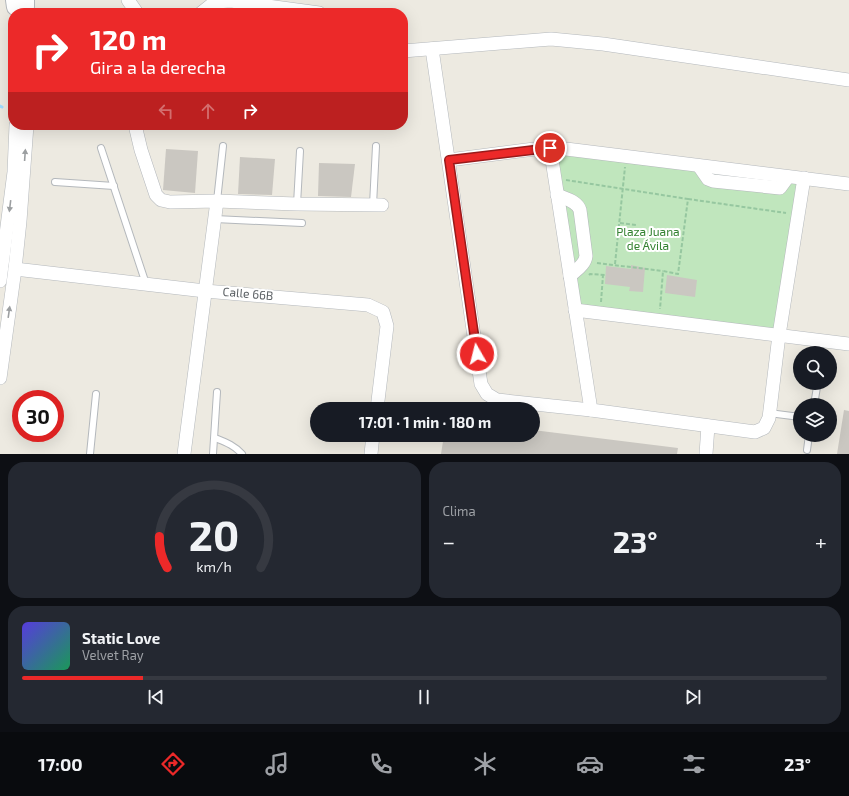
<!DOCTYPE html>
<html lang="es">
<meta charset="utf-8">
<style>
body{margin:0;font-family:"Exo 2",sans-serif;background:#242831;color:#f1f3f6;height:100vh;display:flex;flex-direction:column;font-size:15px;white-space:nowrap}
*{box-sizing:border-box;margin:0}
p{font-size:13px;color:#9ea1a6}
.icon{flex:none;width:22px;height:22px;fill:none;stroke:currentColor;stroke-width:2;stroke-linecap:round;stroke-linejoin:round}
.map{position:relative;height:454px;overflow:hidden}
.panel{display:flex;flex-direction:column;gap:8px;padding:8px;background:#0d0f14;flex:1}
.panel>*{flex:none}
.guide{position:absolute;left:8px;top:8px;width:400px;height:122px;border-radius:16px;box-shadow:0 4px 16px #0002;background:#ec2929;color:#fff;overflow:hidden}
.buttons{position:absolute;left:793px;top:346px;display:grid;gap:8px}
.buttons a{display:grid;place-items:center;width:44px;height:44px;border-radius:50%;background:#171b24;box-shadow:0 4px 16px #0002;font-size:20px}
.speed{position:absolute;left:12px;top:390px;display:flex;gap:8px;font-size:20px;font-weight:700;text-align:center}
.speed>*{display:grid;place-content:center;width:52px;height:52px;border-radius:50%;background:#171b24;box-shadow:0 4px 16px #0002;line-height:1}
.speed .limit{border:6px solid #d22;background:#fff;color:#111}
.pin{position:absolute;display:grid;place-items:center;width:34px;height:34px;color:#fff;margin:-17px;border:2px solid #fff;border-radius:50%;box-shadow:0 1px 4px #0007}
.me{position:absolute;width:44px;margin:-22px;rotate:352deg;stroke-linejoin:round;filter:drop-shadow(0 0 3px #0008)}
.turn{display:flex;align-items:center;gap:14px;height:84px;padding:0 16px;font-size:18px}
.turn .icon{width:52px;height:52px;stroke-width:2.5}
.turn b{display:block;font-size:28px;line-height:34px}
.lanes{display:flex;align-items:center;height:38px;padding:0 16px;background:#0003;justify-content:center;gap:20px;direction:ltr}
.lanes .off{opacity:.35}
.big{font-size:30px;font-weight:700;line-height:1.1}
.panel .tile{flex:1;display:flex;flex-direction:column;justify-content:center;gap:6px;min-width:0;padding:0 14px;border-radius:16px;background:#242831}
.panel .dial{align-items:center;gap:0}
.dial svg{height:104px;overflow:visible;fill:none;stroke:#363941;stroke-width:7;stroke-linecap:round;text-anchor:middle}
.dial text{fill:#f1f3f6;stroke:none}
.song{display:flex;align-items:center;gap:12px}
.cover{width:48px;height:48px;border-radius:6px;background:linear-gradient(135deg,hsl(250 70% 55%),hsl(150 70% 35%))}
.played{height:4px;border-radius:2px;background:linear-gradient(90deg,#ec2929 15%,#363941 15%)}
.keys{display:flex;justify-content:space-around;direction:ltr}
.heat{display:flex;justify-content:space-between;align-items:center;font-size:22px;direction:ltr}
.panel .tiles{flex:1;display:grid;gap:8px;grid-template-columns:1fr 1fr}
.tile:last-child{grid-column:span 2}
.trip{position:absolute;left:310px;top:402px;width:230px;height:40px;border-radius:20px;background:#171b24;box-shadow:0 4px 16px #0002;font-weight:700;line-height:40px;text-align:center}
.tab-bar{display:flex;height:64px;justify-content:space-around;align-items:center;background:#090b0e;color:#9ea1a6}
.tab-bar .icon{width:28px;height:28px}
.tab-bar .selected{color:#ec2929}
.tab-bar b{font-size:18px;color:#f1f3f6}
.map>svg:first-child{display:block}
</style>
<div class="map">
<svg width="849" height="454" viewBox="0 0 849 454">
<rect width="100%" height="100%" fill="#edeae1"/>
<path fill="#c0e6bd" d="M 553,150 L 801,181 L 777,332 L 577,308 Z"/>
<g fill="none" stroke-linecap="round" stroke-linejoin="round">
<path stroke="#a0ddff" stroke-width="3" d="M 0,106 L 2,107"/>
</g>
<g fill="#cac7c1">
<path d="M 166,149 L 198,151 L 195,193 L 163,190 Z"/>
<path d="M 240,157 L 275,159 L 272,195 L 238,194 Z"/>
<path d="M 319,163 L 355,164 L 351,197 L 318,196 Z"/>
<path d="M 631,265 L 645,268 L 643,292 L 629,291 L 630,287 L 605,284 L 606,266 L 631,269 Z"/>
<path d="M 667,275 L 697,280 L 695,297 L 665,293 Z"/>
<path d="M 844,410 L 849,411 L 849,454 L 837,454 Z"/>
<path d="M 533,430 L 678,448 L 677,454 L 441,454 L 444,435 L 533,435 Z"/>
</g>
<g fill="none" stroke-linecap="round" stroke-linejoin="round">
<defs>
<g id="service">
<path d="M 101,148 L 146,284"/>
<path d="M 55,182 L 114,186"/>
<path d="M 217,201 L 223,146"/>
<path d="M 297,204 L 300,151"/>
<path d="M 373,205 L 376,146"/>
<path d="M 215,219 L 302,223"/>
<path d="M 814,405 L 817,387"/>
<path d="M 769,413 L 800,417"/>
<path d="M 215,438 C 225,442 234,445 242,454"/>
<path d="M 807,450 L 809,435"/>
<path d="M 90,454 L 96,394"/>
<path d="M 213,454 L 217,392"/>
</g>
<g id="minor">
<path d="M 128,0 L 137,13"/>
<path d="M 201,13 L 215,2 L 231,1 L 319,13"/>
<path d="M 432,49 L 481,384 L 487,394 L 497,400 L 591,410"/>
<path d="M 403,51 L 551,39 L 603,44 L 849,80"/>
<path d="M 135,125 L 141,150 L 156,195 L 161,200 L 170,202 L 217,201 L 297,204 L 382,205"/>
<path d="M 550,147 L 591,410 L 755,432 L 764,428 L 769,418 L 779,335 L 804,178"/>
<path d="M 449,160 L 550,147 L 849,184"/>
<path d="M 699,166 L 708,179 L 713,181 L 780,188 L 788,177"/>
<path d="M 557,195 C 566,199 577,201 580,210 L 586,256 C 585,265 576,270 570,276"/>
<path d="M 15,269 L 205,291 L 368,305 L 383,312 L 387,326 L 377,409"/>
<path d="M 0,281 L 14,172 L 16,125"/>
<path d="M 575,310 L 849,344"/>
<path d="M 0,378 L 15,269 L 20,221 L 27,125"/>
<path d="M 184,454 L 217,201"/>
<path d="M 371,454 L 373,435"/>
<path d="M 706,454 L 708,426"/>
</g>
<g id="tertiary">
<path d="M 14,0 L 15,7"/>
<path d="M 26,0 L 26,7"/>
</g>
</defs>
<use href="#service" stroke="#b4b8bc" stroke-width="8"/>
<use href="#minor" stroke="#b4b8bc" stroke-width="14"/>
<use href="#tertiary" stroke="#b4b8bc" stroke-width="18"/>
<g stroke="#96c7a0" stroke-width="2" stroke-dasharray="4 2" stroke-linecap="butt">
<path d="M 566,180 L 688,199 L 678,274 L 663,271 L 660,309"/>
<path d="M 688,199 L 786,213"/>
<path d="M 620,223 L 636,225"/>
<path d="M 597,263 L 663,271"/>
<path d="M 615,264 L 625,167"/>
<path d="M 589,275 L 590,274 L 605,275"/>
<path d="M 601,302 L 603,275"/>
</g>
<use href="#service" stroke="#fff" stroke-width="6"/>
<use href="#minor" stroke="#fff" stroke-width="13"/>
<use href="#tertiary" stroke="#fff" stroke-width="16"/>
</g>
<defs><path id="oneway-solid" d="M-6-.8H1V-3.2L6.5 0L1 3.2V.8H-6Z"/></defs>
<g fill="#9c9fa1">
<use href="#oneway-solid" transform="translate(25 155) rotate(-86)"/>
<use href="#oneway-solid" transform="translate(10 206) rotate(97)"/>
<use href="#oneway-solid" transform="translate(9 312) rotate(-82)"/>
</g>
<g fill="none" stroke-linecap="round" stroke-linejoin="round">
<defs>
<path id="route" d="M 477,354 L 449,160 L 550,148"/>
</defs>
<use href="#route" stroke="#991b1b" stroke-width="10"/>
<use href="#route" stroke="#ec2929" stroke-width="7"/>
</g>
<g text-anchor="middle" stroke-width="4" stroke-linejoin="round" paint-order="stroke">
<g font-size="12" fill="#348232" stroke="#fff">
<text x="648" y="236">Plaza Juana<tspan x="648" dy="14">de Ávila</tspan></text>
</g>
<g font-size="12" fill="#5a5f63" stroke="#fff">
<text transform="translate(248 294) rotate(5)" y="4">Calle 66B</text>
</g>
</g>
</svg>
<div class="buttons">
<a><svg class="icon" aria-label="search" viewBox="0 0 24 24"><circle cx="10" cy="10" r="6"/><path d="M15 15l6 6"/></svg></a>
<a><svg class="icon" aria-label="layers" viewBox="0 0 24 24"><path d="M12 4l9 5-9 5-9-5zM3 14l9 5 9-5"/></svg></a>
</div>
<div class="speed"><div class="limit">30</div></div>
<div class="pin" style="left:550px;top:148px;background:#d93025"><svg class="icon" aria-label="arrive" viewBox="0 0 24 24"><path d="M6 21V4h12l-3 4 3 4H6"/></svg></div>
<svg class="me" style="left:477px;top:354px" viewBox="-20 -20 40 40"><circle r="17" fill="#ec2929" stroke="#fff" stroke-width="3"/><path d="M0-11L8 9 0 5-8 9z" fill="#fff"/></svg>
<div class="trip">17:01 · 1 min · 180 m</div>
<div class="guide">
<div class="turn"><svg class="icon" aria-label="right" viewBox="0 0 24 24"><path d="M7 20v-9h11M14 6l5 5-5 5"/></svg><div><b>120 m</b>Gira a la derecha</div></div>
<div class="lanes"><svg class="icon off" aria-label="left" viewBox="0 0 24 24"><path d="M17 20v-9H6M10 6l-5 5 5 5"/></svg><svg class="icon off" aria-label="ahead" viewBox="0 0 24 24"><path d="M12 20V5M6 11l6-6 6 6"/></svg><svg class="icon" aria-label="right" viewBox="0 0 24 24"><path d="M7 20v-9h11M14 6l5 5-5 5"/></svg></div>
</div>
</div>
<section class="panel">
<div class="tiles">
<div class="tile dial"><svg viewBox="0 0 100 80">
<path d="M14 69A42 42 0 1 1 86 69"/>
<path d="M14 69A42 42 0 0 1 8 45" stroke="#ec2929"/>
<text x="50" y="56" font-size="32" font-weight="700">20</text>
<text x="50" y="72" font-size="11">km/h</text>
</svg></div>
<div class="tile"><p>Clima</p>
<div class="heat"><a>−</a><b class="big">23°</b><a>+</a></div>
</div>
<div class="tile">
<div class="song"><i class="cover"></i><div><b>Static Love</b><p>Velvet Ray</p></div></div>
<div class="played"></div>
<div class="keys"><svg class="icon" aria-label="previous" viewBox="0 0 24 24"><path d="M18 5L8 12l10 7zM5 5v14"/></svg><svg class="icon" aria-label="pause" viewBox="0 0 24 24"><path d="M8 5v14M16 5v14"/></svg><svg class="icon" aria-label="next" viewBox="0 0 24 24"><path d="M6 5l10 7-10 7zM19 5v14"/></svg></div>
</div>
</div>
</section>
<nav class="tab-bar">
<b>17:00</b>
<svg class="icon selected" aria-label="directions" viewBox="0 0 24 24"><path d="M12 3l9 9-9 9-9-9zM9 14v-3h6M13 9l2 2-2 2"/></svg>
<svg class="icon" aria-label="music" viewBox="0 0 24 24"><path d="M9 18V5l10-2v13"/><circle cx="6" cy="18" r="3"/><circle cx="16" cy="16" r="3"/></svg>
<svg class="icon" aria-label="phone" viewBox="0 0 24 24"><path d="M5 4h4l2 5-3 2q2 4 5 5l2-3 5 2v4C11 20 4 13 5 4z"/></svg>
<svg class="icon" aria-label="climate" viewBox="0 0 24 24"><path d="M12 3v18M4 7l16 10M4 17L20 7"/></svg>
<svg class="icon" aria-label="car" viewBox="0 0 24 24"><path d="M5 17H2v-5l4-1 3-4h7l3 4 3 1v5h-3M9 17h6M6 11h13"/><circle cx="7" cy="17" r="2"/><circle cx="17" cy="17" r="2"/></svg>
<svg class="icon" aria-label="filters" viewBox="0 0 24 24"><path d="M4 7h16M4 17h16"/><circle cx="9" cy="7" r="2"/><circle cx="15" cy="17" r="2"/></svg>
<b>23°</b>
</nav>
